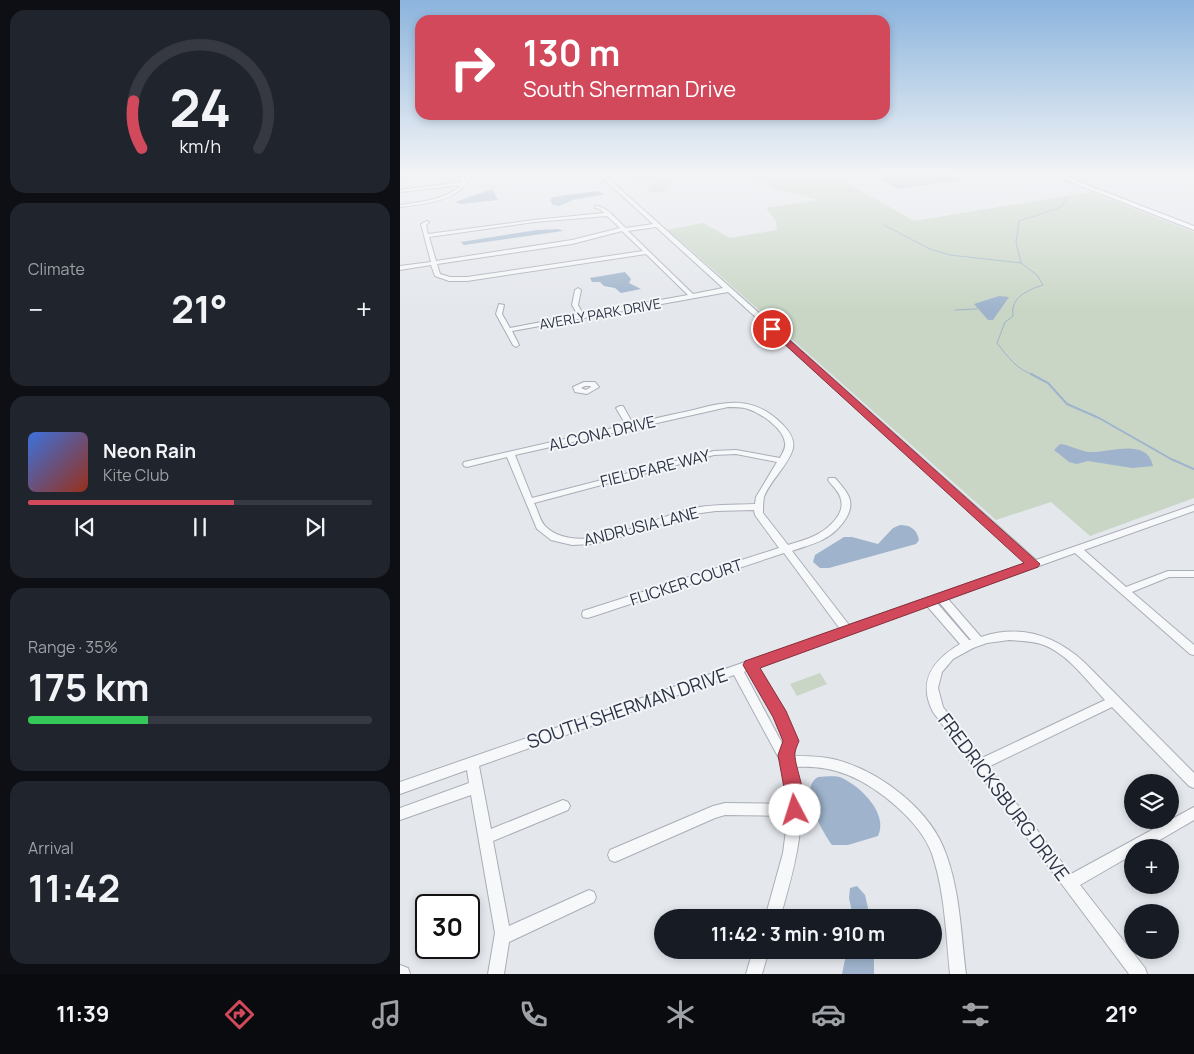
<!DOCTYPE html>
<meta charset="utf-8">
<style>
body{margin:0;font-family:Manrope,sans-serif;background:#20242c;color:#f1f3f6;height:100vh;display:flex;flex-direction:column;font-size:19px;white-space:nowrap}
*{box-sizing:border-box;margin:0}
p{font-size:16px;color:#9ea1a6}
.icon{flex:none;width:28px;height:28px;fill:none;stroke:currentColor;stroke-width:2;stroke-linecap:round;stroke-linejoin:round}
.map{position:relative;flex:1;overflow:hidden}
.sheet{display:flex;flex-direction:column;gap:10px;padding:10px;background:#0d0f14;width:400px}
.sheet>*{flex:none}
.top-card{position:absolute;left:15px;top:15px;width:475px;height:105px;border-radius:15px;box-shadow:0 2px 8px #0003;background:#d1495b;color:#fff;overflow:hidden}
.buttons{position:absolute;left:724px;top:774px;display:grid;gap:10px}
.buttons a{display:grid;place-items:center;width:55px;height:55px;border-radius:50%;background:#171b24;box-shadow:0 2px 8px #0003;font-size:25px}
.speed{position:absolute;left:15px;top:894px;display:flex;gap:10px;font-size:25px;font-weight:700;text-align:center}
.speed>*{display:grid;place-content:center;width:65px;height:65px;border-radius:50%;background:#171b24;box-shadow:0 2px 8px #0003;line-height:1}
.speed .limit{border:2px solid #111;border-radius:8px;background:#fff;color:#111}
.pin{position:absolute;display:grid;place-items:center;width:42px;height:42px;color:#fff;margin:-21px;border:2px solid #fff;border-radius:50%;box-shadow:0 1px 5px #0007}
.me{position:absolute;width:55px;margin:-28px;rotate:355deg;stroke-linejoin:round;filter:drop-shadow(0 0 4px #0008)}
.turn{display:flex;align-items:center;gap:18px;height:105px;padding:0 25px;font-size:22px}
.turn .icon{width:65px;height:65px;stroke-width:2.5}
.turn b{display:block;font-size:35px;line-height:42px}
.big{font-size:38px;font-weight:700;line-height:1.1}
.sheet .widget{flex:1;display:flex;flex-direction:column;justify-content:center;gap:8px;min-width:0;padding:0 18px;border-radius:15px;background:#20242c}
.sheet .dial{align-items:center;gap:0}
.dial svg{height:130px;overflow:visible;fill:none;stroke:#363941;stroke-width:7;stroke-linecap:round;text-anchor:middle}
.dial text{fill:#f1f3f6;stroke:none}
.song{display:flex;align-items:center;gap:15px}
.cover{width:60px;height:60px;border-radius:8px;background:linear-gradient(135deg,hsl(220 70% 55%),hsl(10 70% 35%))}
.played{height:5px;border-radius:2px;background:linear-gradient(90deg,#d1495b 60%,#363941 60%)}
.keys{display:flex;justify-content:space-around;direction:ltr}
.heat{display:flex;justify-content:space-between;align-items:center;font-size:28px;direction:ltr}
.charge{height:8px;border-radius:4px;background:linear-gradient(90deg,#34c759 35%,#363941 0)}
.trip{position:absolute;left:254px;top:909px;width:288px;height:50px;border-radius:25px;background:#171b24;box-shadow:0 2px 8px #0003;font-weight:700;line-height:50px;text-align:center}
.tabs{display:flex;height:80px;justify-content:space-around;align-items:center;background:#090b0e;color:#9ea1a6}
.tabs .icon{width:35px;height:35px}
.tabs .current{color:#d1495b}
.tabs b{font-size:22px;color:#f1f3f6}
main{display:flex;flex:1;min-height:0}
.map>svg:first-child{display:block}
</style>
<main>
<section class="sheet">
<div class="widget dial"><svg viewBox="0 0 100 80">
<path d="M14 69A42 42 0 1 1 86 69"/>
<path d="M14 69A42 42 0 0 1 9 40" stroke="#d1495b"/>
<text x="50" y="56" font-size="32" font-weight="700">24</text>
<text x="50" y="72" font-size="11">km/h</text>
</svg></div>
<div class="widget"><p>Climate</p>
<div class="heat"><a>−</a><b class="big">21°</b><a>+</a></div>
</div>
<div class="widget">
<div class="song"><i class="cover"></i><div><b>Neon Rain</b><p>Kite Club</p></div></div>
<div class="played"></div>
<div class="keys"><svg class="icon" aria-label="previous" viewBox="0 0 24 24"><path d="M18 5L8 12l10 7zM5 5v14"/></svg><svg class="icon" aria-label="pause" viewBox="0 0 24 24"><path d="M8 5v14M16 5v14"/></svg><svg class="icon" aria-label="next" viewBox="0 0 24 24"><path d="M6 5l10 7-10 7zM19 5v14"/></svg></div>
</div>
<div class="widget"><p>Range · 35%</p><b class="big">175 km</b><div class="charge"></div></div>
<div class="widget"><p>Arrival</p><b class="big">11:42</b></div>
</section>
<div class="map">
<svg width="794" height="974" viewBox="0 0 794 974">
<rect width="100%" height="100%" fill="#e4e7ec"/>
<g fill="#c9d6c5">
<path d="M 201,172 L 428,172 L 514,221 L 690,192 L 794,232 L 794,498 L 690,536 L 651,502 L 596,520 L 291,250 L 266,230 L 303,223 L 330,238 L 377,230 L 376,221 L 366,208 L 418,200 L 370,188 L 367,182 C 350,177 293,172 277,178 C 274,180 271,183 268,186 L 268,189 L 259,193 L 249,192 L 247,189 L 255,183 L 204,175 Z"/>
<path d="M 420,673 L 427,684 L 397,696 L 390,684 Z"/>
</g>
<g fill="#9fb4cc">
<path d="M 92,189 L 98,200 L 60,204 L 55,202 Z"/>
<path d="M 197,191 L 205,194 L 173,200 L 159,206 L 153,205 L 150,200 L 153,197 Z"/>
<path d="M 159,229 L 163,231 L 64,245 L 61,242 L 137,230 Z"/>
<path d="M 225,272 L 231,279 L 229,283 L 241,289 L 221,293 L 215,288 L 204,286 L 200,282 L 192,282 L 190,278 Z"/>
<path d="M 599,296 L 609,297 L 593,320 L 588,320 L 574,304 Z"/>
<path d="M 660,444 C 670,445 679,451 690,452 C 709,453 747,437 753,466 L 732,468 L 688,461 L 677,464 L 669,462 L 654,450 Z"/>
<path d="M 500,525 C 510,525 517,529 519,540 L 516,544 L 429,568 L 420,568 L 413,562 L 415,555 L 444,537 L 452,537 L 478,544 L 493,528 Z"/>
<path d="M 418,777 C 426,777 435,775 442,778 C 460,786 489,814 478,836 L 448,845 L 432,845 C 423,832 397,789 418,777 Z"/>
<path d="M 457,886 L 465,895 L 470,917 L 453,917 L 449,898 L 450,888 Z"/>
<path d="M 447,950 L 474,950 L 474,974 L 442,974 Z"/>
</g>
<g fill="none" stroke-linecap="round" stroke-linejoin="round">
<g stroke="#9fb4cc" stroke-width="1">
<path d="M 484,225 L 530,249 L 550,255 L 621,263 L 637,275 L 643,285 C 628,290 610,297 613,316 L 605,322 L 597,343 C 609,358 616,369 634,375"/>
<path d="M 621,263 L 616,242 L 619,221 L 659,208 L 666,200 L 665,197"/>
<path d="M 555,310 L 577,309"/>
</g>
<path stroke="#9fb4cc" stroke-width="2" d="M 631,374 L 648,383 L 667,404 L 699,418 L 771,459 L 794,469"/>
</g>
<path fill="#bbc0ca" d="M 496,172 L 544,172 L 561,180 L 498,189 L 478,179 L 486,178 L 480,175 Z"/>
<g fill="none" stroke-linecap="round" stroke-linejoin="round">
<defs>
<g id="minor">
<path d="M 37,172 L 53,172 L 0,179 L 0,177 Z"/>
<path d="M 57,172 L 61,172 L 67,183 C 52,202 23,204 0,207 L 0,205 C 20,202 46,200 61,185 L 0,192 L 0,190 L 62,182 Z"/>
<path d="M 196,172 L 201,172 L 636,560 L 794,505 L 794,511 L 684,550 L 726,587 L 768,571 L 794,571 L 794,577 L 769,577 L 732,592 L 794,645 L 794,655 L 790,654 L 675,553 L 548,599 L 581,637 C 620,624 654,635 684,662 L 794,773 L 794,788 L 789,786 L 712,707 L 588,767 L 671,874 L 794,807 L 794,820 L 746,848 L 732,848 L 732,855 L 680,885 L 745,968 L 747,974 L 729,974 L 533,712 C 517,681 533,660 560,644 L 527,606 L 358,667 L 384,711 L 397,741 L 392,756 C 407,756 422,756 437,760 C 481,772 531,810 546,854 C 560,892 561,934 566,974 L 550,974 C 546,935 545,892 532,854 C 521,822 478,787 448,775 C 431,768 413,766 395,767 C 410,817 394,869 380,918 L 365,918 L 383,853 L 388,816 L 325,815 L 315,818 L 215,862 L 210,860 L 208,855 L 210,850 L 313,806 L 325,803 L 388,804 L 387,783 L 382,764 L 334,675 L 79,766 L 91,829 L 163,800 L 168,802 L 170,806 L 168,810 L 93,841 L 109,926 L 189,890 L 194,892 L 196,897 L 194,902 L 109,942 L 104,974 L 88,974 L 95,933 L 71,795 L 0,820 L 0,808 L 69,783 L 67,770 L 0,794 L 0,782 L 440,629 L 384,553 L 191,617 L 187,618 L 183,617 L 182,614 L 183,611 L 379,548 L 355,515 L 354,510 L 316,511 L 293,514 L 214,539 L 192,544 L 172,545 L 151,540 L 137,529 L 107,457 L 67,467 L 64,466 L 63,464 L 64,462 L 226,425 L 216,408 L 220,406 L 223,406 L 233,424 C 251,419 270,415 289,411 C 325,402 352,394 382,424 C 388,430 395,438 393,448 C 390,463 369,482 364,497 C 363,502 363,508 363,513 L 388,545 C 396,542 406,540 414,536 C 427,530 445,515 441,500 C 440,492 432,486 428,480 L 429,478 L 435,478 C 440,484 446,490 449,497 C 456,514 435,534 422,540 C 413,545 402,547 392,551 L 449,625 L 627,563 L 328,292 L 112,331 L 119,345 L 116,347 L 113,345 L 96,314 L 99,304 L 104,305 L 102,314 L 110,328 L 178,315 L 172,305 L 175,290 L 178,288 L 181,290 L 178,305 L 183,314 L 288,295 L 246,254 L 67,281 L 49,281 L 35,276 L 31,265 L 0,270 L 0,266 L 31,262 L 21,224 L 27,221 L 29,222 L 26,225 L 28,234 L 134,220 L 204,213 L 200,209 L 195,208 L 195,206 C 208,206 217,221 226,228 L 253,224 ZM 207,216 L 220,228 L 172,240 L 36,261 L 29,237 L 134,222 ZM 256,227 L 323,288 L 293,294 L 228,231 ZM 222,231 L 243,251 L 67,277 L 50,277 L 40,274 L 37,264 L 172,244 ZM 328,407 C 335,407 342,407 348,409 C 361,413 384,429 385,443 C 386,449 382,453 380,458 L 336,450 L 314,451 L 132,498 L 115,455 ZM 336,454 L 377,462 L 356,497 L 355,504 C 333,505 310,504 289,509 C 251,519 180,558 146,527 C 140,522 138,510 134,503 L 314,455 ZM 539,602 L 571,640 L 569,640 L 537,603 ZM 609,640 C 621,641 633,641 644,645 C 669,655 687,681 705,700 L 582,758 L 543,707 L 538,688 L 542,672 L 553,659 L 573,648 L 587,643 ZM 348,670 L 375,717 L 385,741 L 383,745 L 344,672 Z"/>
<path d="M 184,382 L 195,382 L 199,387 L 187,394 L 175,392 L 173,387 ZM 185,386 L 190,386 L 191,387 L 186,390 L 181,388 Z"/>
<path d="M 353,950 L 369,950 L 362,974 L 346,974 Z"/>
<path d="M 0,965 L 8,968 L 10,974 L 0,974 Z"/>
</g>
<path id="major" d="M 645,172 L 653,172 L 794,226 L 794,230 Z"/>
</defs>
<use href="#minor" stroke="#a9aeb7" stroke-width="2"/>
<use href="#major" stroke="#a3abb8" stroke-width="2"/>
<use href="#minor" fill="#f7f8fa" fill-rule="evenodd"/>
<use href="#major" fill="#fff" fill-rule="evenodd"/>
</g>
<linearGradient id="sky" x2="0" y2="1"><stop stop-color="#8bb4dd"/><stop offset="0.56" stop-color="#f3f4f6"/><stop offset="1" stop-color="#f3f4f6" stop-opacity="0"/></linearGradient>
<rect width="794" height="309" fill="url(#sky)"/>
<path fill="#d1495b" stroke="#882f3b" d="M 369,327 L 375,327 L 640,564 L 638,567 L 360,668 L 386,711 L 399,741 C 397,746 394,752 395,757 C 397,774 409,798 401,815 L 395,818 L 389,815 L 378,755 L 383,741 L 373,717 L 343,665 L 345,661 L 624,563 L 369,330 Z"/>
<g text-anchor="middle" stroke-width="4" stroke-linejoin="round" paint-order="stroke">
<g font-size="14" fill="#2b3445" stroke="#f4f6f9">
<text transform="translate(200 314) rotate(-10)" y="5">AVERLY PARK DRIVE</text>
</g>
<g font-size="16" fill="#2b3445" stroke="#f4f6f9">
<text transform="translate(202 433) rotate(-13)" y="6">ALCONA DRIVE</text>
<text transform="translate(255 468) rotate(-14)" y="6">FIELDFARE WAY</text>
<text transform="translate(241 526) rotate(-14)" y="6">ANDRUSIA LANE</text>
<text transform="translate(286 582) rotate(-18)" y="6">FLICKER COURT</text>
</g>
<g font-size="19" fill="#2b3445" stroke="#f4f6f9">
<text transform="translate(227 708) rotate(-19)" y="7">SOUTH SHERMAN DRIVE</text>
<text transform="translate(604 797) rotate(53)" y="7">FREDRICKSBURG DRIVE</text>
</g>
</g>
</svg>
<div class="buttons">
<a><svg class="icon" aria-label="layers" viewBox="0 0 24 24"><path d="M12 4l9 5-9 5-9-5zM3 14l9 5 9-5"/></svg></a>
<a>+</a>
<a>−</a>
</div>
<div class="speed"><div class="limit">30</div></div>
<div class="pin" style="left:372px;top:329px;background:#d93025"><svg class="icon" aria-label="arrive" viewBox="0 0 24 24"><path d="M6 21V4h12l-3 4 3 4H6"/></svg></div>
<svg class="me" style="left:395px;top:810px" viewBox="-20 -20 40 40"><circle r="19" fill="#fff"/><path d="M0-13L10 11 0 6-10 11z" fill="#d1495b"/></svg>
<div class="trip">11:42 · 3 min · 910 m</div>
<div class="top-card">
<div class="turn"><svg class="icon" aria-label="right" viewBox="0 0 24 24"><path d="M7 20v-9h11M14 6l5 5-5 5"/></svg><div><b>130 m</b>South Sherman Drive</div></div>
</div>
</div>
</main>
<nav class="tabs">
<b>11:39</b>
<svg class="icon current" aria-label="directions" viewBox="0 0 24 24"><path d="M12 3l9 9-9 9-9-9zM9 14v-3h6M13 9l2 2-2 2"/></svg>
<svg class="icon" aria-label="music" viewBox="0 0 24 24"><path d="M9 18V5l10-2v13"/><circle cx="6" cy="18" r="3"/><circle cx="16" cy="16" r="3"/></svg>
<svg class="icon" aria-label="phone" viewBox="0 0 24 24"><path d="M5 4h4l2 5-3 2q2 4 5 5l2-3 5 2v4C11 20 4 13 5 4z"/></svg>
<svg class="icon" aria-label="climate" viewBox="0 0 24 24"><path d="M12 3v18M4 7l16 10M4 17L20 7"/></svg>
<svg class="icon" aria-label="car" viewBox="0 0 24 24"><path d="M5 17H2v-5l4-1 3-4h7l3 4 3 1v5h-3M9 17h6M6 11h13"/><circle cx="7" cy="17" r="2"/><circle cx="17" cy="17" r="2"/></svg>
<svg class="icon" aria-label="filters" viewBox="0 0 24 24"><path d="M4 7h16M4 17h16"/><circle cx="9" cy="7" r="2"/><circle cx="15" cy="17" r="2"/></svg>
<b>21°</b>
</nav>
